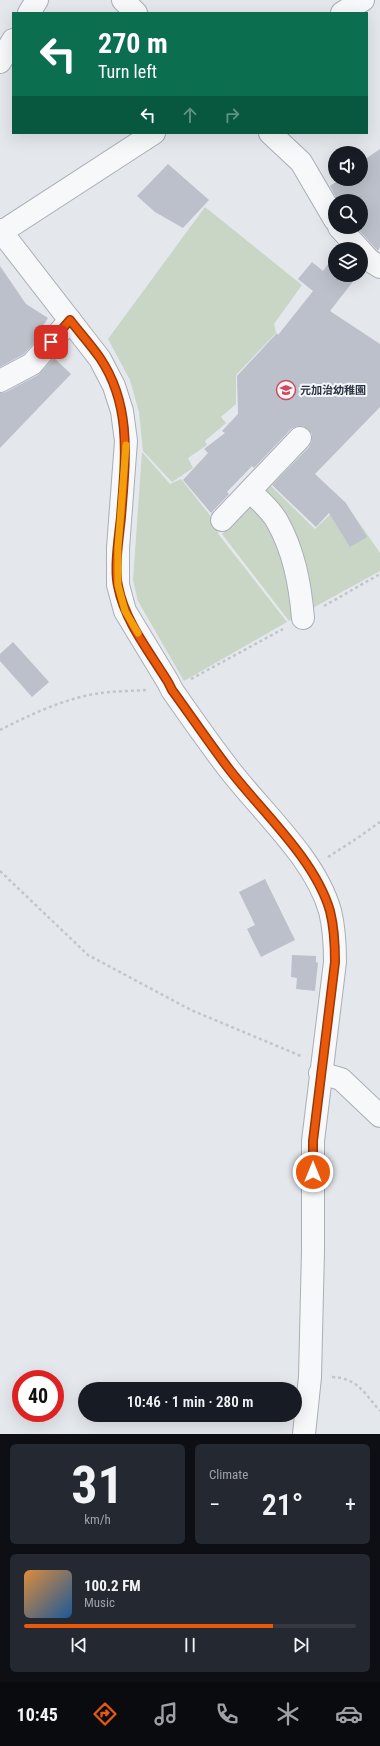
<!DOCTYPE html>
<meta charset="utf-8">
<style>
body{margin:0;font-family:"Roboto Condensed","Noto Sans JP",sans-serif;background:#242831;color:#f1f3f6;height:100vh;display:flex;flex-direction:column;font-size:15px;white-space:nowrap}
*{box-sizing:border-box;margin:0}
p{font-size:13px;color:#9ea1a6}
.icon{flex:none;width:22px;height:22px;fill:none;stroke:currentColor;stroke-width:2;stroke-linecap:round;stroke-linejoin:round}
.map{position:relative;height:1434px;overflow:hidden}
.side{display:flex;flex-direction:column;gap:10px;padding:10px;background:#0d0f14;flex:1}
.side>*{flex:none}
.hud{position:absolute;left:12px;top:12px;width:356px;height:122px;border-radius:0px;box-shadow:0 4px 16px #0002;background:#0b6e4f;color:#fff;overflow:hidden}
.tools{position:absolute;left:328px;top:146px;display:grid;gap:8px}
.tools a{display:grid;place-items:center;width:40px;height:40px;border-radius:50%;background:#171b24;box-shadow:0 4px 16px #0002;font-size:20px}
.speed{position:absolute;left:12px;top:1370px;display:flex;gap:8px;font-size:20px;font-weight:700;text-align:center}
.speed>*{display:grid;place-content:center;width:52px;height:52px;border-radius:50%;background:#171b24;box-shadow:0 4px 16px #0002;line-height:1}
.speed .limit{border:6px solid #d22;background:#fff;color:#111}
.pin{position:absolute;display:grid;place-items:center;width:34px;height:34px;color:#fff;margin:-17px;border-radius:8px;box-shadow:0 2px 6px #0006}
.me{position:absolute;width:44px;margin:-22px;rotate:0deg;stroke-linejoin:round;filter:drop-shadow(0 0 3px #0008)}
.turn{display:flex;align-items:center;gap:14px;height:84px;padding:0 20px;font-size:18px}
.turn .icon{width:52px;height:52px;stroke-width:2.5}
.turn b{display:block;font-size:28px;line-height:34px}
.lanes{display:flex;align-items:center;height:38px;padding:0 20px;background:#0003;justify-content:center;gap:20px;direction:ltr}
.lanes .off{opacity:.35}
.big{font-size:30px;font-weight:600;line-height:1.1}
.side .card{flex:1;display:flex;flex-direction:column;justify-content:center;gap:6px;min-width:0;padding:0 14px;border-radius:6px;background:#242831}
.side .dial{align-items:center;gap:0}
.dial b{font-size:52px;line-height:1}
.song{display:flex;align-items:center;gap:12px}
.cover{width:48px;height:48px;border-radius:6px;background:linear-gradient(135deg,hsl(30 70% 55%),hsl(210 70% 35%))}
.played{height:4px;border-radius:2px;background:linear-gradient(90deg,#ea580c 75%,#363941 75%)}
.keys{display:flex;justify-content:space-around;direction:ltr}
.heat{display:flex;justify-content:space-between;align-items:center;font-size:22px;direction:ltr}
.side .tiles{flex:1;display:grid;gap:10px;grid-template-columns:1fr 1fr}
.card:last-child{grid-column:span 2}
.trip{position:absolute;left:78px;top:1382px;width:224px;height:40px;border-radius:20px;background:#171b24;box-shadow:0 4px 16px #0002;font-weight:600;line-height:40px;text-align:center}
.menu{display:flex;height:64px;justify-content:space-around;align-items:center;background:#090b0e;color:#9ea1a6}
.menu .icon{width:28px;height:28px}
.menu .active{color:#ea580c}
.menu b{font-size:18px;color:#f1f3f6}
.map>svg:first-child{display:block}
</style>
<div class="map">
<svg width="380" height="1434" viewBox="0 0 380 1434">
<rect width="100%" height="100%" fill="#e4e7ec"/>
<g fill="#c9d6c5">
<path d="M 205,207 L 302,285 L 274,324 L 276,333 L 236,375 L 236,404 L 221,417 L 226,423 L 205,441 L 207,445 L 188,458 L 193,468 L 172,482 L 143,451 L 139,412 L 130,380 L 108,339 Z"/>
<path d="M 142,452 L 170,484 L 181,479 L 209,514 L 219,535 L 287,622 L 184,681 L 138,601 L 133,580 Z"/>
<path d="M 270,485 L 315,529 L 344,501 L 380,553 L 380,571 L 289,621 L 222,534 Z"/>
</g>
<g fill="#bbc0ca">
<path d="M 380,149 L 380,247 L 378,251 L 356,227 L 361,227 L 361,201 L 338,201 L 330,186 L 340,179 L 361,179 L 361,162 Z"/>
<path d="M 168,164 L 209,200 L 183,228 L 155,212 L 137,196 Z"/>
<path d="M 335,255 L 335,275 L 358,275 L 330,311 L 380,344 L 380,407 L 315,474 L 346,503 L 367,537 L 350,547 L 329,513 L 316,527 L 272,485 L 309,447 L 312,441 L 312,434 L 308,429 L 303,426 L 297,426 L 291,429 L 254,468 L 252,466 L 227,492 L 229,494 L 211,513 L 183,480 L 208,453 L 204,449 L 225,433 L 222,431 L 238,414 L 237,376 L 277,333 L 278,335 L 313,291 L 298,279 L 312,262 L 323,271 Z"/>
<path d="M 0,266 L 26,304 L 48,318 L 41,329 L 44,330 L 41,335 L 24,354 L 0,367 Z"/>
<path d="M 54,358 L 71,374 L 0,448 L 0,393 L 6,392 L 38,375 Z"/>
<path d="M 13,642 L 49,682 L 32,697 L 0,661 L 0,654 Z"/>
<path d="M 265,879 L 295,940 L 261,957 L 247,929 L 255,925 L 239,892 Z"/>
<path d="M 292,955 L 316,956 L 316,962 L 318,963 L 315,991 L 296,989 L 297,978 L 291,977 Z"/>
</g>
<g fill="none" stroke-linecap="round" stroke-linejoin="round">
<defs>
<g id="minor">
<path d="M 123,0 L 136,13"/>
<path d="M 29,13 L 37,0"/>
<path d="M 342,13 L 363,0"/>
<path d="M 0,62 L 13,40"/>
<path d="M 270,133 L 301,162 L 335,220"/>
<path d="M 339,227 L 359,249"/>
<path d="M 0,230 L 100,359 L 114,386 L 122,411 L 126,441 L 118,548 L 118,585 L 125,611 L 168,682 L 172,690 C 190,716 209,743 229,769 C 261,811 315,858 330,911 C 334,927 335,944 335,962 L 313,1141 L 313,1250 L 310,1377 L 304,1434"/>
<path d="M 0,233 L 154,133"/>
<path d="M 361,251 L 369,260 L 380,267"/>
<path d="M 0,381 L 32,364 L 70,320"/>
<path d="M 250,491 C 259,500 271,510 277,521 C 294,551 300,584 303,618"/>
<path d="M 222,520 L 300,438"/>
<path d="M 320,1073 L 341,1079 L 380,1116"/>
</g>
</defs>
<use href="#minor" stroke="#a9aeb7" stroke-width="24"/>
<g stroke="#c2c5cb" stroke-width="2.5" stroke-dasharray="3 3" stroke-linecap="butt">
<path d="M 324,606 L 380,574"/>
<path d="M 191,679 L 283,629"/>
<path d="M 0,730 C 29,715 68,697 101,693 C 116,691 132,691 147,690"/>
<path d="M 328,857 L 359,837 L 380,822"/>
<path d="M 0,871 L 88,955 L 191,1010 L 301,1056"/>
<path d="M 332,1377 C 358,1378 364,1393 380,1411"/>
</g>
<use href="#minor" stroke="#f7f8fa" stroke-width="22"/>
</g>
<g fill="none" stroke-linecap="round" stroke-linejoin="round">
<defs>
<path id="route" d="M 51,342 L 70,320 C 80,333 91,345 100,358 C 133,407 125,462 121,517 C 119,537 114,567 118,586 C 125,622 149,651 168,682 L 172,690 C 191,716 209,743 229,769 C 261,811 315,859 330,911 C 334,927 335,944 335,962 L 313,1141 L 313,1172"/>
</defs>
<use href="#route" stroke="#983908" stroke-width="10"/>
<use href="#route" stroke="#ea580c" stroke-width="7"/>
<path stroke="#f59e0b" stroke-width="7" d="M 126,445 L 118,548 L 118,585 L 125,611 L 138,633"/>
</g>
<defs>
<symbol id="school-ring" viewBox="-11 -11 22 22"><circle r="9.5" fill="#f4f6f9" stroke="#d1495b" stroke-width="1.5"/><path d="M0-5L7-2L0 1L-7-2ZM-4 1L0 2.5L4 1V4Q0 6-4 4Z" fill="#d1495b"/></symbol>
</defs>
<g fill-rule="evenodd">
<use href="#school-ring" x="275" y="379" width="22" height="22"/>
</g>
<g text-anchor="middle" stroke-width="4" stroke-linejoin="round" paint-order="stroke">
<g font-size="11" font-weight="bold" fill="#2b3445" stroke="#f4f6f9" text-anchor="start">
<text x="300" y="394">元加治幼稚園</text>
</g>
</g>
</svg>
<div class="tools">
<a><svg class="icon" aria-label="sound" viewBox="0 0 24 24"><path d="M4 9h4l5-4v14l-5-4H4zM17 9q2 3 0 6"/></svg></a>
<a><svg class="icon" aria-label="search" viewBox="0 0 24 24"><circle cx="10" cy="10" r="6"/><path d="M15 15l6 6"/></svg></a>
<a><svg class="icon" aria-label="layers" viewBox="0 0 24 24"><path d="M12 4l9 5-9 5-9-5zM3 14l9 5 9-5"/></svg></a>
</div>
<div class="speed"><div class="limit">40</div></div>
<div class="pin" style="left:51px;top:342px;background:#d93025"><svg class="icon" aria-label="arrive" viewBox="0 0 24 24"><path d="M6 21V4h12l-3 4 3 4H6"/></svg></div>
<svg class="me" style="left:313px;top:1172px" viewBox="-20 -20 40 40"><circle r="17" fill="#ea580c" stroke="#fff" stroke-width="3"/><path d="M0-11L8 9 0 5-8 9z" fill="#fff"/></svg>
<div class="trip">10:46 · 1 min · 280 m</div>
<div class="hud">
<div class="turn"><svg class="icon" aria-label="left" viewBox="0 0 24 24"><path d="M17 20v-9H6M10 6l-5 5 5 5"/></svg><div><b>270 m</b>Turn left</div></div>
<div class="lanes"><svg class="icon" aria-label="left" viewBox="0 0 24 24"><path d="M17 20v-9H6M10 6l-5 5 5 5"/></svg><svg class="icon off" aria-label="ahead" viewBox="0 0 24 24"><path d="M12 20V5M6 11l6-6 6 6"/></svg><svg class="icon off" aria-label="right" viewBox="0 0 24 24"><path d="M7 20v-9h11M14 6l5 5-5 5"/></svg></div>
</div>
</div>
<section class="side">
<div class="tiles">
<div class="card dial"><b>31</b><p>km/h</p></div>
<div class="card"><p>Climate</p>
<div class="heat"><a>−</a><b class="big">21°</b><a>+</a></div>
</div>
<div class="card">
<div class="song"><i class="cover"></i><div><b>100.2 FM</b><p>Music</p></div></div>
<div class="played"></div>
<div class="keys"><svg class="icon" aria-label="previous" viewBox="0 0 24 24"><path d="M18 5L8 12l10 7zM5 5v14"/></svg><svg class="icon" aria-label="pause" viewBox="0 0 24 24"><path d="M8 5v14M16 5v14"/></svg><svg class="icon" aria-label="next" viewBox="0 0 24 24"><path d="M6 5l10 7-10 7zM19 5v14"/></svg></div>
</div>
</div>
</section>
<nav class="menu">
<b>10:45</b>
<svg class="icon active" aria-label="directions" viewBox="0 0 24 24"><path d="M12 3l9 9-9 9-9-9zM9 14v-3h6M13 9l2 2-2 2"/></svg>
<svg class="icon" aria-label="music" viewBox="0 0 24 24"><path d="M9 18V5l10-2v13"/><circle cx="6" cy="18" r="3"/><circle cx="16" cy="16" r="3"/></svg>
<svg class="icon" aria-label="phone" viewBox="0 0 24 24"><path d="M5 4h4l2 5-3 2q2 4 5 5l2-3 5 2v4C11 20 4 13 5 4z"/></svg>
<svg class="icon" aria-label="climate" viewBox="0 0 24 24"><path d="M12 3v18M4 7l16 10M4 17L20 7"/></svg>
<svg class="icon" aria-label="car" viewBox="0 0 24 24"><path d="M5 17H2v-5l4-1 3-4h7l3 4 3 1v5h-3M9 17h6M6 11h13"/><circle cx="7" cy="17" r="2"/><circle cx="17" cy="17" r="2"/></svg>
</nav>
